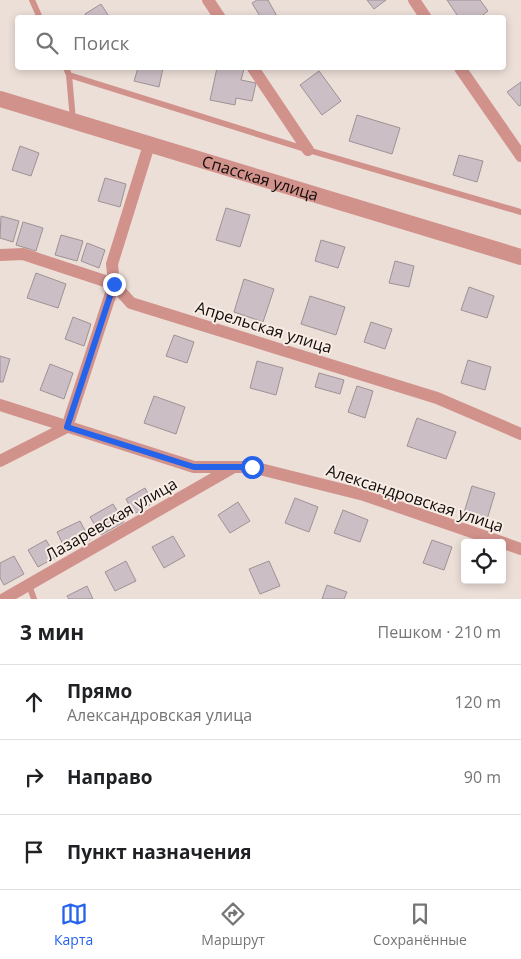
<!DOCTYPE html>
<html lang="ru">
<meta charset="utf-8">
<style>
:root{--surface:#fff;--page:#f2f2f2;--text:#202124;--muted:#757577;--line:#e0e0e0;--accent:#2563eb}
body{margin:0;font-family:"Open Sans",sans-serif;background:var(--page);color:var(--text)}
.controls{position:absolute;right:15px;bottom:15px;display:grid;overflow:hidden;border-radius:5px;box-shadow:0 2px 8px #0003}
.controls button{width:45px;height:45px;display:grid;place-items:center;padding:0;border:0;border-bottom:1px solid var(--line);background:var(--surface);color:var(--text);font:25px sans-serif}
.stop{position:absolute;width:15px;height:15px;margin:-11px;border:4px solid #2563eb;border-radius:50%;background:#fff}
.stop.end{background:#2563eb;border-color:#fff;box-shadow:0 1px 5px #0008}
.list{margin:0;padding:0;list-style:none}
h2{display:flex;justify-content:space-between;align-items:center;height:65px;margin:0;padding:0 20px;font-size:21px}
h2 small{font-size:16px;font-weight:400;color:var(--muted)}
.list li{display:grid;grid-template-columns:32px 1fr auto;gap:15px;align-items:center;box-sizing:border-box;height:75px;padding:0 20px;border-top:1px solid var(--line)}
.list b{display:block;font-size:19px;white-space:nowrap}
.list p{margin:0;font-size:16px;white-space:nowrap;color:var(--muted)}
.list em{font-size:16px;font-style:normal;color:var(--muted)}
.icon{flex:none;width:28px;height:28px;fill:none;stroke:currentColor;stroke-width:2;stroke-linecap:round;stroke-linejoin:round}
.map{position:relative;flex:none;width:521px;height:599px;overflow:hidden}
.search{position:absolute;background:var(--surface);box-shadow:0 2px 8px #0003;left:15px;right:15px;top:15px;height:55px;display:flex;align-items:center;gap:12px;box-sizing:border-box;padding:0 18px;border-radius:5px;color:var(--muted);font-size:19px}
.sheet{height:290px;background:var(--surface)}
nav{display:flex;justify-content:space-around;align-items:center;box-sizing:border-box;height:70px;border-top:1px solid var(--line);background:var(--surface);font-size:14px;color:var(--muted)}
nav a{display:grid;justify-items:center;gap:2px}
nav .on{color:var(--accent)}
.map>svg:first-child{display:block}
.building{fill:#cbbec4;stroke:#9e9297}
.lines{fill:none;stroke-linecap:round;stroke-linejoin:round}
.service{stroke:#d2928c;stroke-width:6}
.minor{stroke:#d2928c;stroke-width:12}
.tertiary{stroke:#d2928c;stroke-width:16}
.route{stroke:#2563eb;stroke-width:6}
.labels{text-anchor:middle;dominant-baseline:central;stroke-width:4;stroke-linejoin:round;paint-order:stroke}
.street-label{font-size:16px;fill:#0f0b09;stroke:#f9ece5}
</style>
<div class="map">
<svg width="521" height="599" viewBox="0 0 521 599">
<rect width="100%" height="100%" fill="#ecdfd8"/>
<!-- building -->
<path class="building" d="M257,0h11l10,18h-17l-9,-15z
M367,0h19l-12,9z
M447,0h33l8,11 -9,7h-20z
M101,4l9,14h-22l-3,-4z
M138,68h25l-4,19 -25,-6z
M217,68l27,1 -3,11 15,3 -4,18 -16,-3 -1,7 -25,-5z
M319,71l22,30 -19,14 -22,-30z
M521,82v23l-2,1 -12,-14z
M357,115l43,13 -8,26 -43,-13z
M20,146l19,7 -8,23 -19,-6z
M459,155l24,6 -6,21 -24,-7z
M105,178l21,6 -6,23 -22,-6z
M226,208l24,7 -10,32 -24,-7z
M1,216l18,5 -6,21 -13,-4z
M23,222l20,6 -7,23 -20,-6z
M61,235l22,6 -6,20 -22,-6z
M321,240l24,7 -7,21 -23,-7z
M87,243l18,7 -6,18 -18,-7z
M395,261l19,5 -5,21 -20,-4z
M36,273l30,11 -8,24 -31,-10z
M244,279l30,10 -11,33 -29,-10z
M469,287l25,9 -7,22 -26,-8z
M310,296l35,11 -9,28 -35,-11z
M73,317l18,7 -7,22 -19,-7z
M371,322l21,7 -7,20 -21,-7z
M174,335l20,7 -7,21 -21,-7z
M0,356l10,3 -7,23h-3z
M468,360l23,7 -6,23 -24,-7z
M257,361l26,7 -7,27 -26,-7z
M50,364l23,9 -9,26 -24,-9z
M319,373l25,7 -4,14 -25,-7z
M357,386l16,5 -8,27 -17,-6z
M154,396l31,11 -9,27 -32,-11z
M417,418l39,14 -10,27 -39,-13z
M472,486l23,7 -9,30 -23,-7z
M145,488l8,15 -19,11 -8,-15z
M295,498l23,9 -9,25 -24,-9z
M238,502l12,19 -20,12 -12,-18z
M113,504l11,18 -23,13 -11,-18z
M343,510l25,10 -8,22 -26,-9z
M80,521l10,19 -24,11 -9,-19z
M173,536l12,20 -21,12 -12,-21z
M46,540l10,17 -18,10 -10,-17z
M432,540l20,7 -8,23 -21,-7z
M14,556l10,18 -20,11 -4,-7v-15z
M126,561l10,20 -21,10 -10,-19z
M269,561l11,25 -20,8 -11,-25z
M327,585l20,7 -3,7h-22z
M87,586l6,13h-24l-2,-3z"/>
<g class="lines">
<!-- service -->
<path class="service" d="M32,0l8,18
M66,68l3,7 4,45
M69,75l239,75 213,62
M29,585l5,14"/>
<!-- minor -->
<path class="minor" d="M208,0l12,18
M414,0l12,18
M253,68l55,82
M460,68l61,88
M0,255l23,-1 91,30 17,19 306,95 84,36
M0,405l194,62h58l112,28 157,54
M0,461l67,-34 47,-143 -2,-20 37,-119
M4,599l228,-131"/>
<!-- tertiary -->
<path class="tertiary" id="s1" d="M0,99l521,158"/>
</g>
<g class="lines">
<!-- route -->
<path class="route" d="M114,284l-47,143 127,40h58"/>
</g>
<g class="labels">
<!-- street labels -->
<g class="street-label">
<text stroke="none"><textPath href="#s1" startOffset="272">Спасская улица</textPath></text>
<text transform="translate(264 327) rotate(17)">Апрельская улица</text>
<text transform="translate(415 498) rotate(18)">Александровская улица</text>
<text transform="translate(111 519) rotate(-30)">Лазаревская улица</text>
</g>
</g>
</svg>
<div class="controls">
<button><svg class="icon" aria-label="locate" viewBox="0 0 24 24"><circle cx="12" cy="12" r="6"/><path d="M12 2v4M12 18v4M2 12h4M18 12h4"/></svg></button>
</div>
<div class="stop" style="left:252px;top:467px"></div>
<div class="stop end" style="left:114px;top:284px"></div>
<div class="search"><svg class="icon" aria-label="search" viewBox="0 0 24 24"><circle cx="10" cy="10" r="6"/><path d="M15 15l6 6"/></svg>Поиск</div>
</div>
<section class="sheet">
<h2>3 мин<small>Пешком · 210 m</small></h2>
<ul class="list">
<li><svg class="icon" aria-label="ahead" viewBox="0 0 24 24"><path d="M12 20V5M6 11l6-6 6 6"/></svg><div><b>Прямо</b><p>Александровская улица</p></div><em>120 m</em></li>
<li><svg class="icon" aria-label="right" viewBox="0 0 24 24"><path d="M7 20v-9h11M14 6l5 5-5 5"/></svg><div><b>Направо</b></div><em>90 m</em></li>
<li><svg class="icon" aria-label="arrive" viewBox="0 0 24 24"><path d="M6 21V4h12l-3 4 3 4H6"/></svg><div><b>Пункт назначения</b></div></li>
</ul>
</section>
<nav>
<a class="on"><svg class="icon" aria-label="map" viewBox="0 0 24 24"><path d="M3 6l6-2 6 2 6-2v14l-6 2-6-2-6 2zM9 4v14M15 6v14"/></svg>Карта</a>
<a><svg class="icon" aria-label="directions" viewBox="0 0 24 24"><path d="M12 3l9 9-9 9-9-9zM9 14v-3h6M13 9l2 2-2 2"/></svg>Маршрут</a>
<a><svg class="icon" aria-label="saved" viewBox="0 0 24 24"><path d="M7 4h10v16l-5-4-5 4z"/></svg>Сохранённые</a>
</nav>
